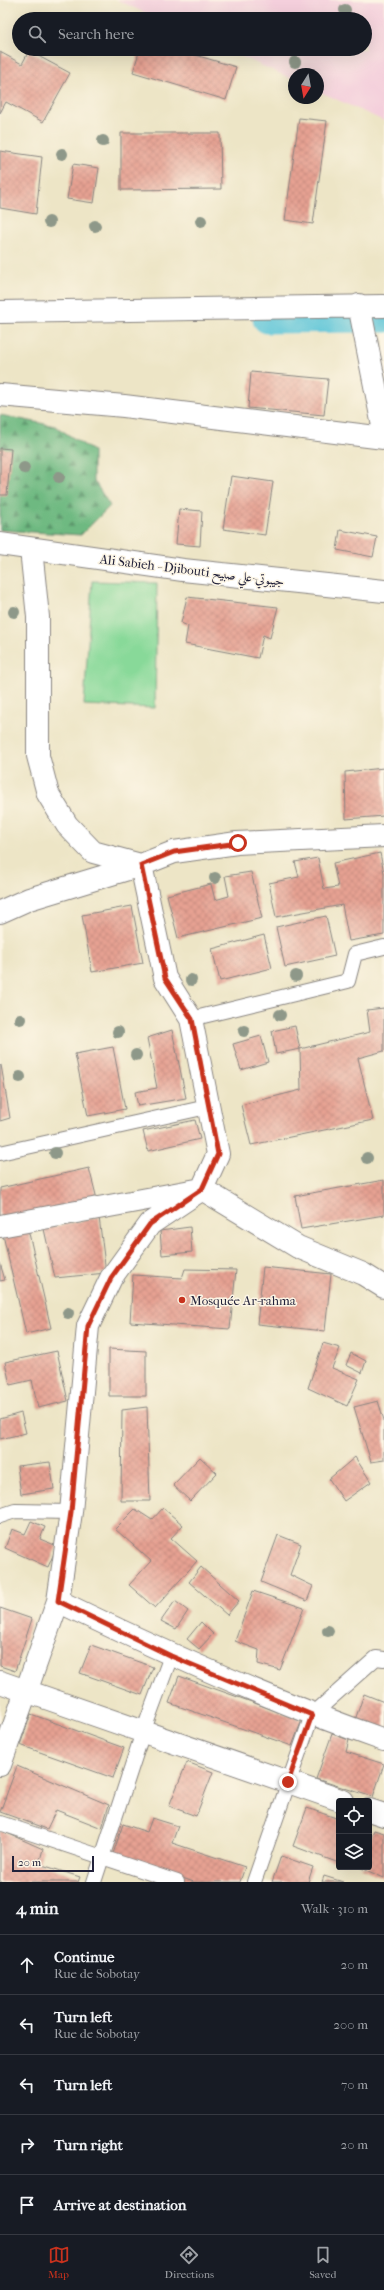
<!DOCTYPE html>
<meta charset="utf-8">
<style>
:root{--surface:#171b24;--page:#20242c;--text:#f1f3f6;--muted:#9ea1a6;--line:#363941;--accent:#c8321e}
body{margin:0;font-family:"IM FELL French Canon",Amiri,serif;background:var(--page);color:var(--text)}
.controls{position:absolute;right:12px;bottom:12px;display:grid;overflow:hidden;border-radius:4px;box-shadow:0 4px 16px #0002}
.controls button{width:36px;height:36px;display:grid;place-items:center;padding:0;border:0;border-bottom:1px solid var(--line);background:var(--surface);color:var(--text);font:20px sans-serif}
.compass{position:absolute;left:288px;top:68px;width:36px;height:36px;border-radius:50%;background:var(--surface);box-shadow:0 4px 16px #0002;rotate:191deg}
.scale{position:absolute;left:12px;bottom:10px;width:82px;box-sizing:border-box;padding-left:4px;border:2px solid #22223b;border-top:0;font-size:11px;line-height:14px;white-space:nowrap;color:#22223b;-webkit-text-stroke:3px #fcf5e5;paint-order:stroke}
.stop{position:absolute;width:12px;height:12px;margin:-9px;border:3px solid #c8321e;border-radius:50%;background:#fff}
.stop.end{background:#c8321e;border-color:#fff;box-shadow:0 1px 4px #0008}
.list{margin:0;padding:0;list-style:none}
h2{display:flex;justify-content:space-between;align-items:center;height:52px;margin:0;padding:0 16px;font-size:17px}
h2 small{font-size:13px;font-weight:400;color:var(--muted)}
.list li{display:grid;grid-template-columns:26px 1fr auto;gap:12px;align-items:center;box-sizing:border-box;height:60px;padding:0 16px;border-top:1px solid var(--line)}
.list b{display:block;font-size:15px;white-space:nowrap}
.list p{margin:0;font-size:13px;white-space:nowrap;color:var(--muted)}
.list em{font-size:13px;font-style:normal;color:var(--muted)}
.icon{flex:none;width:22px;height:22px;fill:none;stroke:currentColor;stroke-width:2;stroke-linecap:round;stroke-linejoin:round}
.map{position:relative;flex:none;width:384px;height:1882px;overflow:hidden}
.search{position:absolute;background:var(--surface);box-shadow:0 4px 16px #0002;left:12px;right:12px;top:12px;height:44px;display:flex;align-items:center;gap:10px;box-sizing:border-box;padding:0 14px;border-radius:22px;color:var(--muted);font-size:15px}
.sheet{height:352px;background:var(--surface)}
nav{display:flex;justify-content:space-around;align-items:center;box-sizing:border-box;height:56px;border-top:1px solid var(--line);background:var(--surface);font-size:11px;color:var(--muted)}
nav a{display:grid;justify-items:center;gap:2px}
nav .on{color:var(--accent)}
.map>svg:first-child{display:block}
.built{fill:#f4cfdc}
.green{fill:#88d999;stroke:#557e6a}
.forest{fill:url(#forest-firs);stroke:#486e5e}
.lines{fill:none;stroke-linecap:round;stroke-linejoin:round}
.canal{stroke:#5cc5d8;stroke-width:29}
.building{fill:url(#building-cross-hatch)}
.lane-casing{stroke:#888480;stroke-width:16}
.street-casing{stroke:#888480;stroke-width:24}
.secondary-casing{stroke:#888480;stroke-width:24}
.lane{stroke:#fff;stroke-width:14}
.street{stroke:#fff;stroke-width:22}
.secondary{stroke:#fff;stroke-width:22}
.tree{fill:#8e9889}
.route{stroke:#c8321e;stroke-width:5}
.poi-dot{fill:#c8321e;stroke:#fcf5e5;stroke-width:1.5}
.labels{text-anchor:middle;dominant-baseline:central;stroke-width:3;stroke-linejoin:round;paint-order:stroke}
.street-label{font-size:13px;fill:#22223b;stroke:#fcf5e5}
.poi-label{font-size:13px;fill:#22223b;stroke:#fcf5e5;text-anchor:start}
</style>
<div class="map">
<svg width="384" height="1882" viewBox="0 0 384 1882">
<defs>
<pattern id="forest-firs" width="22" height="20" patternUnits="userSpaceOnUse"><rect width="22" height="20" fill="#6eb981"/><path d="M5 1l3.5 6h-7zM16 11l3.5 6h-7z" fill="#5a966b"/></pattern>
<pattern id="building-cross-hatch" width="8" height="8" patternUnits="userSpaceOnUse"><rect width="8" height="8" fill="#e6a192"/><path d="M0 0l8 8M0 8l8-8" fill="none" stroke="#c58a7f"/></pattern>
</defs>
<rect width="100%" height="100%" fill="#fcf5e5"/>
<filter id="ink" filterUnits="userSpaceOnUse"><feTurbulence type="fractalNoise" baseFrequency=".025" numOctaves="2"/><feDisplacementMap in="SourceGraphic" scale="8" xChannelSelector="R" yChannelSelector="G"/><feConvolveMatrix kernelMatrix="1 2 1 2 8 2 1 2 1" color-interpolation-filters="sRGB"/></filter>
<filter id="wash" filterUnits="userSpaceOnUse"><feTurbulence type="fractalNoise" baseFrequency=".012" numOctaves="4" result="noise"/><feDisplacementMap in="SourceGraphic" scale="16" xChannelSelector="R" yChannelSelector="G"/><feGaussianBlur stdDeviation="0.9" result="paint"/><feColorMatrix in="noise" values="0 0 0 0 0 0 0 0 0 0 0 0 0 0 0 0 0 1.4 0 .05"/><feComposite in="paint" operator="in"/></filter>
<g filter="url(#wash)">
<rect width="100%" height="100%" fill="#ede5c6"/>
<!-- built -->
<path class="built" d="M117,0h267v121l-66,-30v-17h-24v6l-69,-31h140v-30h-207z"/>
<!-- green -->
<path class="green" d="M92,581l65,2 -2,125 -71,-3z"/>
<!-- forest -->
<path class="forest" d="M0,415l55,11 38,25v28l17,27 -29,29 -81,-5z"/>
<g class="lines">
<!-- canal -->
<path class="canal" d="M267,319l117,-1"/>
</g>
<g id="blocks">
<!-- building -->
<path class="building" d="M140,49h35l61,18 -10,33 -93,-28z
M29,51l41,22 -27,49 -37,-20 -6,11v-61l22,12z
M299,118l28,3 -14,103 -28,-4z
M121,133h99l1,56 -100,1z
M0,151l42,6 -6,57 -36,-6z
M73,164l26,4 -5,35 -27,-4z
M251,372l77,7 -4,36 -76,-7z
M0,448l11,1 -4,46h-7z
M231,476l42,6 -8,53 -42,-6z
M179,509l23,2 -2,35 -24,-2z
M340,530l37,7 -4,20 -36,-7z
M187,597l91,10 -8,31 -7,-3 -5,23 -73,-14 3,-18 -7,-3z
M384,768v48l-38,3 -1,-47z
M380,853l4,20v62l-35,6 -7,-36 -66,12 -7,-34 30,-6 -4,-15 23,-4 6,31 14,-2 -5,-24z
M251,872l11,46 -84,20 -11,-43 44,-11 4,16 14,-4 -4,-20z
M132,906l11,57 -51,9 -10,-57z
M326,916l9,40 -50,11 -9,-40z
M264,935l8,33 -52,13 -8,-32z
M384,1008v43l-26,7 15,62 -122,25 -10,-40 60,-15 -1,-41 70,-17 -3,-22z
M295,1026l5,23 -24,5 -4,-23z
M172,1030l14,68 -48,8 -3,-14 22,-4 -10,-50z
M261,1036l7,26 -27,8 -8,-26z
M113,1047l12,62 -37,7 -13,-62z
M1,1065l9,53 -10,3v-55z
M195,1120l5,19 -52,12 -5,-20z
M89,1168l8,31 -97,22v-33z
M384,1180v35l-83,14 -6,-33z
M99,1217l7,56 -51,5 -11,-49z
M190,1227l2,25 -30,3 -2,-24z
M28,1229l23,99 -25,6 -23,-99z
M0,1263l5,17 -5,1z
M263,1267l68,7 -6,57 -68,-7z
M185,1269l51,1 -6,59 -100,-7 3,-47 49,3z
M323,1343l17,5 -8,20 27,11 -12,27 -39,-18z
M109,1349l37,2v45h-37z
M57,1351l11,50 -30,7 -6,-28 -22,5 -5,-23z
M351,1353l15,8 -4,12 -16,-8z
M378,1401l6,19v40l-13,2 -17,-55z
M147,1407l3,94h-29l1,-91z
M21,1413l5,20 -26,6v-20z
M200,1457l17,16 -27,28 -17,-16z
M355,1457l16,25 -27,19 -15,-22z
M50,1462l4,27 -33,5 -4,-28z
M163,1508l20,17 -12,13 26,23 -42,47 -26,-23 22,-24 -36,-32 20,-20 17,11z
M31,1521l14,6 -5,12 17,7 -9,21 -43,-19 7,-19 13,5z
M278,1535l23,9 -11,31 23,11 -6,15 -46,-19z
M201,1567l38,34 -12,14 -38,-33z
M253,1591l51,17 -24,62 -22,-6 1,-14 -24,-9z
M175,1601l13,10 -12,18 -15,-8z
M0,1608l32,11 -17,52 -15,-5z
M201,1622l12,12 -14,15 -12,-10z
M91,1645l62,22 -11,28 -62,-22z
M179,1676l123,44 -10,26 -123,-43z
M364,1694l20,8v28l-29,-10z
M31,1714l93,34 -11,30 -93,-33z
M332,1734l17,6 -3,12 38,12 -11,33 -57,-18z
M187,1762l26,10 -17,44 -27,-10z
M17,1766l92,39 -7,23 -46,-18 -9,19 -47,-17z
M307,1808l32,11v44l-46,-17z
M152,1818l26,8 -6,17 73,24 -5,15h-46l-81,-28 10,-30 24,8z
M0,1830l43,19 -4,15 41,13 -2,5h-78z
M374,1830l10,3v45l-25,-11h10v-25z
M281,1856l32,11 -5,15h-36z
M324,1876l19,6h-21z"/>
</g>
</g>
<g filter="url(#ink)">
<use href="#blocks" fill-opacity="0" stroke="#888480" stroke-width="1"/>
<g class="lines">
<defs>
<path id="lane" d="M191,1019l157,-38 7,-27 29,-7
M0,1153l207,-46
M0,1516l15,-5 56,1
M0,1823l177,59
M94,1882l49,-150 28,-76
M254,1882l58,-167 64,-57 8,1"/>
<path id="street" d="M359,305l25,126
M0,312l384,-6
M0,395l124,11 260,32
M31,549l7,68v139l10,38 19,31 26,27 48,13
M0,912l29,-13 112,-34
M0,1226l202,-37 96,58 65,27 21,13
M58,1601c107,52 214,100 326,139
M0,1682l343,119
M0,1765l58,-164 13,-89 17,-186 23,-48 39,-54 52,-35 16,-35 -27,-135 -26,-41 -24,-113 33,-13 63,-9 147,-7
M369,1810l15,5"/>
<path id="secondary" d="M0,544l183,26 201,21"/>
</defs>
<!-- lane casing -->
<use href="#lane" class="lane-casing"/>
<!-- street casing -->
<use href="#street" class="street-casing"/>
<!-- secondary casing -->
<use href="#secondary" class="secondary-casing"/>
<!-- lane -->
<use href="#lane" class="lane"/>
<!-- street -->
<use href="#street" class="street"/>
<!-- secondary -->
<use href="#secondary" class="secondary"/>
</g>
<!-- trees -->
<g class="tree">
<circle cx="345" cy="10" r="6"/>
<circle cx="295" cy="62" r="6"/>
<circle cx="103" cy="141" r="6"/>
<circle cx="62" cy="154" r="6"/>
<circle cx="201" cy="221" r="6"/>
<circle cx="49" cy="222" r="6"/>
<circle cx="95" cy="226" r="6"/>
<circle cx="24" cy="468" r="6"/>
<circle cx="59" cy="477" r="6"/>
<circle cx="14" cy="612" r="6"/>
<circle cx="215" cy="878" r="6"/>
<circle cx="296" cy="976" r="6"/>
<circle cx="191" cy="980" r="6"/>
<circle cx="280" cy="1015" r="6"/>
<circle cx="20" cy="1019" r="6"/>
<circle cx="244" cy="1031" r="6"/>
<circle cx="118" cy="1032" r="6"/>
<circle cx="136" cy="1055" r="6"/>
<circle cx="20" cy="1077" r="6"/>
<circle cx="55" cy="1153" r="6"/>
<circle cx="367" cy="1158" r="6"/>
<circle cx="68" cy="1313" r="6"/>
<circle cx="328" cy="1631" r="6"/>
</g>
</g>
<g class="lines" filter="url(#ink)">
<!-- route -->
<path class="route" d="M238,843l-64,9 -33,13 24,113 27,41 26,135 -16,35 -52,35 -39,54 -23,48 -17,186 -13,89 113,55 141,59 -24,67"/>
</g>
<!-- markers -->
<circle class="poi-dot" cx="182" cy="1300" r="4"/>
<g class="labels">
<!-- street labels -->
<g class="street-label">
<text transform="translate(192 570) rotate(7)">Ali Sabieh - Djibouti جيبوتي-علي صبيح</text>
</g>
<!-- poi labels -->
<g class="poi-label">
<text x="190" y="1300">Mosquée Ar-rahma</text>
</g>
</g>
</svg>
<div class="controls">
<button><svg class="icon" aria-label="locate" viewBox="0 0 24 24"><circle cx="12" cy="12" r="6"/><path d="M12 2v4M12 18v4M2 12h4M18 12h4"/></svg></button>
<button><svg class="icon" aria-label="layers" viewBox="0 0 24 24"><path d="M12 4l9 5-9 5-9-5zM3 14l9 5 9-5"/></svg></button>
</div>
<svg class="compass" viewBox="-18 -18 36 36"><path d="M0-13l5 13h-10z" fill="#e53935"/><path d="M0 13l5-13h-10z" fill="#9ea1a6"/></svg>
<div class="scale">20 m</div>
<div class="stop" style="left:238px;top:843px"></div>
<div class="stop end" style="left:288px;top:1782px"></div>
<div class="search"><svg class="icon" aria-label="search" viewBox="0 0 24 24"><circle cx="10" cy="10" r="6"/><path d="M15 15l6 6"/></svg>Search here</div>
</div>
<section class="sheet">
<h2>4 min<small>Walk · 310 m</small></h2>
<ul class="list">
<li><svg class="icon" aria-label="ahead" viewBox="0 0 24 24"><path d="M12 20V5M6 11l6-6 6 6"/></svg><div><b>Continue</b><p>Rue de Sobotay</p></div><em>20 m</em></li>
<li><svg class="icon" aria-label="left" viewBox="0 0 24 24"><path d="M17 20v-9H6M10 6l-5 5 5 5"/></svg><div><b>Turn left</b><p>Rue de Sobotay</p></div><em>200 m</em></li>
<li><svg class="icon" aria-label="left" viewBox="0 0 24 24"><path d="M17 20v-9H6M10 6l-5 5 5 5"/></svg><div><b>Turn left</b></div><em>70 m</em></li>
<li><svg class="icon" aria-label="right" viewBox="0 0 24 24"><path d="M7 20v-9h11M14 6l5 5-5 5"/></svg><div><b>Turn right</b></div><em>20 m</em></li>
<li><svg class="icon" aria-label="arrive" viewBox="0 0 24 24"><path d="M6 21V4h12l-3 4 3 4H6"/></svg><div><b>Arrive at destination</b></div></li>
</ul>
</section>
<nav>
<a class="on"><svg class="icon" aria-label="map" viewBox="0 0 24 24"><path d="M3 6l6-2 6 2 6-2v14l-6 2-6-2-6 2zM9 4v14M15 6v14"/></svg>Map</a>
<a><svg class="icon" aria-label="directions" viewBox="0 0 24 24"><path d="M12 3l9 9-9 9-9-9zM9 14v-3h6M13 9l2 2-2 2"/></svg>Directions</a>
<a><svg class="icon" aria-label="saved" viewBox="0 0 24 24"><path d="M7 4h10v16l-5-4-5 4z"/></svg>Saved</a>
</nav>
